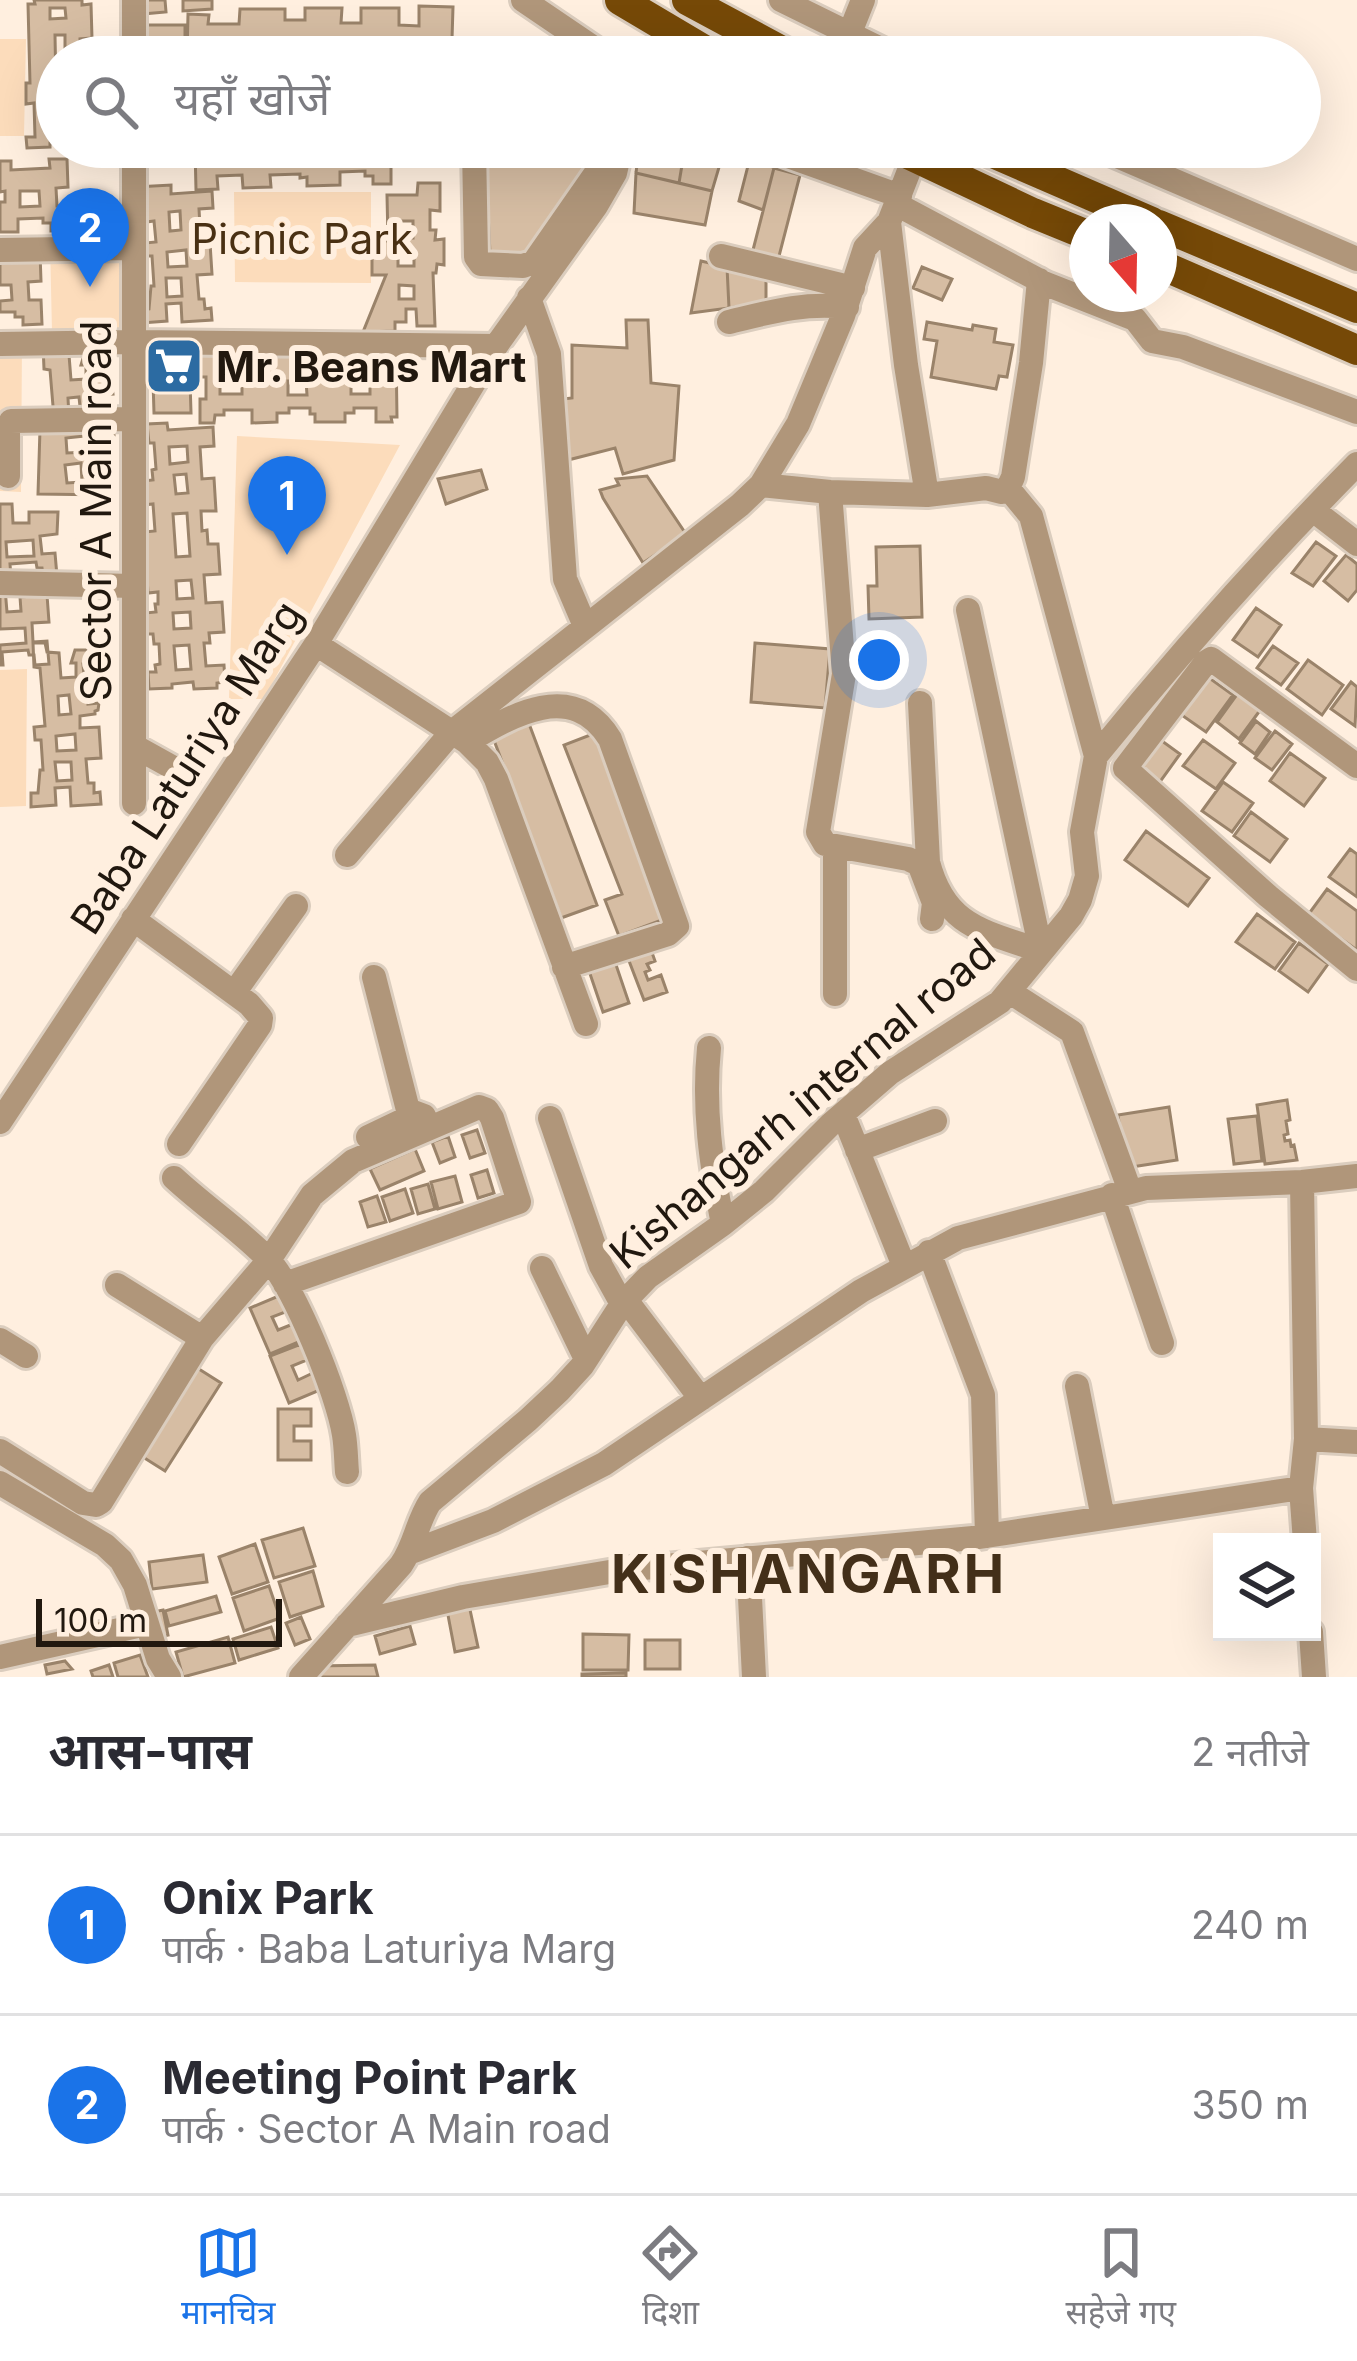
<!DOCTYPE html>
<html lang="hi">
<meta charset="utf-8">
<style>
:root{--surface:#fff;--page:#f7f7f7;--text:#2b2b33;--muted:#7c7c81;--line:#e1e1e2;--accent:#1a73e8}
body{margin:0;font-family:Inter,"Noto Sans Devanagari",sans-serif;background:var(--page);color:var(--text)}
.controls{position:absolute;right:36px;bottom:36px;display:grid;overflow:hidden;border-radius:0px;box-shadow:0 12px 48px #0002}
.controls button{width:108px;height:108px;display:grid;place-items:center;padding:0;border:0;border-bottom:3px solid var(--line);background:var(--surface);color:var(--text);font:60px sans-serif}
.compass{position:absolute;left:1069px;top:204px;width:108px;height:108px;border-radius:50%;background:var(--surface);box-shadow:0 12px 48px #0002;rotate:160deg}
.scale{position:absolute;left:36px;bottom:30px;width:246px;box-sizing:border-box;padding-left:12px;border:6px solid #21180f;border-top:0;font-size:33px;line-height:42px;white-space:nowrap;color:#21180f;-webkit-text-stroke:9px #ffefdf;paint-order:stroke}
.you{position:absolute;left:879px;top:660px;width:42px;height:42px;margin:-30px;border:9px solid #fff;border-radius:50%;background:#1a73e8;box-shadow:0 0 0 18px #1a73e833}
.badge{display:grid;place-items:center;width:78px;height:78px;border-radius:50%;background:var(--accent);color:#fff;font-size:39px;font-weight:700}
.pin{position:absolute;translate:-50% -99px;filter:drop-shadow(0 3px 6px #0008)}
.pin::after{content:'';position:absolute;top:63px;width:42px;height:36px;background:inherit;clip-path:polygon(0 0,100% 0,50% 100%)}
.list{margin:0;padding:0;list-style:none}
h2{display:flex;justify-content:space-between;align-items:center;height:156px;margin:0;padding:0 48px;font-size:51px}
h2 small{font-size:39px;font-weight:400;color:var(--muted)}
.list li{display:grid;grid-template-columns:78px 1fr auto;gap:36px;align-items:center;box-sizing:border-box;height:180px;padding:0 48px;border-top:3px solid var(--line)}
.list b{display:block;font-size:45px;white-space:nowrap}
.list p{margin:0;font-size:39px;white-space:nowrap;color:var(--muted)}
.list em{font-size:39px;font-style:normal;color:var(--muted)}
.icon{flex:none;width:66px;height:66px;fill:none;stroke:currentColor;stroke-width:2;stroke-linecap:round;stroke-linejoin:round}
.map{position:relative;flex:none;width:1357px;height:1677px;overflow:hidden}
.search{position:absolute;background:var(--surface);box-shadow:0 12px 48px #0002;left:36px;right:36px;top:36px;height:132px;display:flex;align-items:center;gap:30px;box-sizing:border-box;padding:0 42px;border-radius:66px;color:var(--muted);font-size:45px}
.sheet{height:516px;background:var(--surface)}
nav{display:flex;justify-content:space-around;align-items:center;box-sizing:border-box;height:168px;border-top:3px solid var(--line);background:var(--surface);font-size:33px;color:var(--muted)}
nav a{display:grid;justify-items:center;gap:6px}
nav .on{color:var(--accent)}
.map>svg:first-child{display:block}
.green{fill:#fcdcbb}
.building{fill:#d6bda3;stroke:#9a836a;stroke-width:3;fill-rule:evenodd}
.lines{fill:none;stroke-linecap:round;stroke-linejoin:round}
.minor-casing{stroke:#dbcdbe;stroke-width:30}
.major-casing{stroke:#dbcdbe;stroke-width:36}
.minor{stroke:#b0967a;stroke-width:24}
.major{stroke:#764907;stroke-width:30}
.labels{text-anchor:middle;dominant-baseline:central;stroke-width:12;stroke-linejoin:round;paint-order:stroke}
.park-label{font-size:42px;fill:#493013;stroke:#ffefdf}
.poi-label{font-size:42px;font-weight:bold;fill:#21180f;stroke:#ffefdf;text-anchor:start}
.street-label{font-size:42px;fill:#21180f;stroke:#ffefdf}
.district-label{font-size:54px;font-weight:bold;letter-spacing:3px;fill:#432f19;stroke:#ffefdf}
</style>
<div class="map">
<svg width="1357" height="1677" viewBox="0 0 1357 1677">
<rect width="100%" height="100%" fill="#ffefdf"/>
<!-- green -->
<path class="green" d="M0,39h26l-2,97h-24z
M234,192h137v91l-136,-1z
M129,240l1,91 -78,1 -2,-90z
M0,338h22l-1,154 -21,-1z
M237,436l163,9 -136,254h-35z
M27,669l-1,137 -26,1v-137z"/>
<!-- building -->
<path class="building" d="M34,0h48v5l9,-1 1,34 -12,1v18h-15v-22h-10l2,108h-7v4l-23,1 -1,-11h9l-1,-34 -8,1v-21h4l-2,-79h7zM50,8h15l1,10 -16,1z
M142,0h23l1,12 -24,2z
M183,0h29v9l-29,2z
M419,6l34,1 -1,32h-18v10h19v8h-266l1,-43 21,1 -1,9h31l1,-15h45v11h20v-12h37l-1,15h20v-15h38v17l20,1zM243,38h17v16h-17zM278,38h16v16l-16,-1zM341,38h14l-1,17 -13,-1zM403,38l18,1v15h-18zM311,40h20v13h-20zM365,41l28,1 -1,10h-27zM212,43h15v13l-15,-1z
M140,25h45v32h-45z
M195,147h21v10h17v-10h13l1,11h19v-11h12v10h13v-10h13v10l23,-1v-9h15v13h20l-1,-13h17l1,13 12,-1v25h-18v-8h-8v-5l-25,1v13l-33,1v-9l-7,1v-4l-30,1 1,12 -28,1 -1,-13 -25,1 1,13 -22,1z
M485,147h114l-64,109 -45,-2z
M639,147h46l-6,36 -43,-10z
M685,147h40l-13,44 -33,-8z
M751,154l23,14 -11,42 -24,-9z
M49,159h18l1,28 -12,1 1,18h12v24l-18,1v-8h-8v-5l-25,1v13h-18v-30h5v-11l-5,1v-31h11v9l39,-2zM20,191h19l1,15 -20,1z
M774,168l26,7 -22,85 -26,-6z
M636,173l76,18 -7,34 -71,-12z
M418,183h22v28l-10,-1v20h6l-1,10 9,-1v26l-7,-1 -1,9h-3l2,53h-18l-1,-17h-10v13h-11v9l-32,1 23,-57h-14v-34h16l-1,-46h30zM396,221h17v17h-17zM398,252h16v14h-16zM399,285l15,1v13h-15z
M171,185v9l41,-3 1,17 -14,1 2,35 9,-1 2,31 -15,1 2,24h5l1,10 6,-1 1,12 -30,2 -1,-19 -15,1 1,17 -25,2 -1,-13 8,-1 2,-23h3l-2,-30h-7v-13l11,-1 -2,-21 -15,2 -3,-36zM180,211l1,19 -11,1 -1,-19zM186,250l1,16 -19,1 -1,-15zM166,278h15l1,18 -15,1z
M22,253h18l1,28 -13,1 1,18h12l1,24 -19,1v-8h-8v-5h-15v-11l12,-1 -1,-15h-11v-22l22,-1z
M701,261l26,6 2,41 -38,5z
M727,267l39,8v27l-37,6z
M922,267l30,12 -10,21 -29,-12z
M626,320h22l3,63 28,3 -5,74 -51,14 -8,-26 -47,12 -5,-61 9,-1v-53l55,3z
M927,322l45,8 1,-5 23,4 -2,13 19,3 -6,32 -8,-1 -3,13 -65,-12 6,-36 -13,-2z
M43,345h12l2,9 12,1 2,25 15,-1v-14h-5l4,-13h23v8h-9v6h-6l1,12 17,-1 2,17 -15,1v11l11,-1v7l-4,1v3l-51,2 -4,-48 -6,-1zM79,397l2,19 -12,1 -1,-19z
M253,351h106v13h10v-13h27l1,66h-6l1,5h-16v-14h-22v5h-9v9h-30v-8h-5v-6h-21v5h-12v9l-25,1v-13h-28v5h-9l-1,8h-14v-24h6v-22h-6v-25h29v6l24,1zM351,379h19v15h-19zM242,380v14h-22v-13zM288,381h18l1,14h-19z
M199,352l1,27h-51v-26z
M153,381h37l1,32h-37z
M167,423l1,7 45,-3 1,19 -14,1 2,32 12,-1 2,33h-15l1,20 5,-1 1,14h10l2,30 -16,1 2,28 16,-1 2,30 -15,1 1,10h-6l2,23 18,-1 1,17 -8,1v5l-23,1 -1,-7 -21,2v4l-23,1 -1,-17h8l-1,-7 5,-1 -1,-20h-5l-1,-10h-7l-1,-21 11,-1 -1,-8h3v-12l-10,1 -4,-61 11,-1 -2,-27 -10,1 -1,-24 11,-1 -1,-10 4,-1 -2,-26h-5l-2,-19zM187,446l1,16 -18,2 -1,-17zM186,474l2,19 -12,1 -2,-19zM187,513l3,43 -14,1 -3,-43zM191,580l2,18 -16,1 -1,-18zM190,612l1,16 -17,1 -1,-16zM189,645l2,24 -15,1 -2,-24z
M40,429l74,1v22l-12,1v22l8,1v19l-72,-1z
M85,436l2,16 -20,1 -1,-15z
M81,463l1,19 -15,1 -2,-18z
M481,470l6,19 -41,15 -8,-25z
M647,476l39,58 -43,29 -40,-65 -3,-8 19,-5 -3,-6z
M0,504h12l1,19h16v-11h29l-1,22 -17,2 2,18 13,-1 2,23 -14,2 -1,-10h-5l-1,-6 -26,2 1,13 -11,1zM33,540l1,16 -27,1 -1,-15z
M1316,542l20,14 -23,30 -21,-13z
M920,546l2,71 -53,2 -1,-33h9l-1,-39z
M1346,555l11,9v26l-9,11 -24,-20z
M0,588h5l2,24 14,-1 -1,-14 27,-2 2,27 -17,1 1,19 14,-1 2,23 -14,1 -1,-10h-5l-1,-5 -26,2 1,13h-3v-20l26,-2 -1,-15 -25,1z
M1256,608l25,17 -23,32 -25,-17z
M33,643h12l2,9 12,1 2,25 15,-1v-14h-5l4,-13h23v8h-9v6h-6l1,12 17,-1 2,17 -15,1v11l11,-1 -1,7 -3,1v3l-15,2v12l19,-1 2,31 -15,1 2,24h6v10l6,-1 1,12 -30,2 -1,-19 -15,1 1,17 -25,2v-14h7l2,-23h3l-2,-30h-6l-1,-13 11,-1 -5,-58 -6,-1zM69,695l2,19 -12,1 -1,-19zM75,734l1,16 -19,1 -1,-15zM55,762h16l1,18 -15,1z
M755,643l75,6 -5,59 -74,-6z
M1273,646l25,17 -17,22 -24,-17z
M1308,660l35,25 -21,30 -35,-26z
M1201,672l32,23 -27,37 -33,-23z
M1351,682l6,5 -2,39 -24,-17z
M1238,693l23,16 -22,30 -22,-17z
M528,721l69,184 -36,13 -69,-183z
M1256,721l14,11 -15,22 -15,-11z
M1275,731l17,13 -20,26 -17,-12z
M598,732l72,185 -51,19 -14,-36 17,-6 -58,-149z
M1151,733l29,21 -23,32 -30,-21z
M1203,740l32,23 -19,26 -33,-23z
M1290,753l35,25 -21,28 -34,-25z
M1223,782l30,21 -21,29 -30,-21z
M1251,812l36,27 -17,23 -36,-26z
M1146,831l63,47 -21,28 -63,-46z
M1350,849l7,5v43l-28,-20z
M1327,889l30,22v39l-49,-35z
M1257,914l38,28 -20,27 -39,-27z
M1299,943l29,21 -20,28 -29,-21z
M649,944l6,17 -8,3 3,6 -5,2 3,8 13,-5 6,17 -23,8 -18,-47z
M613,956l16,47 -26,9 -16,-47z
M1287,1100l3,20 -4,1 2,13 -4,1 1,6 5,-1 1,6 3,-1 3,15 -32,4 -8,-59z
M1169,1107l8,53 -52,8 -7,-53z
M1257,1116l5,45 -28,3 -6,-45z
M477,1130l8,23 -15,5 -8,-23z
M448,1136l7,21 -15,6 -8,-21z
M415,1149l9,22 -44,19 -10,-21z
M487,1170l7,23 -16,5 -7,-23z
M455,1176l7,26 -24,7 -7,-27z
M428,1184l7,25 -17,5 -7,-25z
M405,1189l8,24 -23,8 -8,-24z
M377,1196l9,26 -18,5 -8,-25z
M281,1295l7,16 -16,6 6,13 15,-6 8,17 -31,13 -20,-46z
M301,1344l6,16 -15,6 6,14 15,-7 7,17 -31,13 -19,-47z
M191,1364l30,19 -56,88 -30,-19z
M278,1409h33v17h-17v15h17v19h-33z
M303,1528l12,38 -41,12 -12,-38z
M255,1544l13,38 -36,12 -13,-37z
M203,1555l4,27 -55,7 -3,-27z
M313,1571l10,35 -33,11 -11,-35z
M269,1586l11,32 -36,13 -11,-33z
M216,1596l5,16 -52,14 -4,-15z
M469,1605l9,42 -23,5 -8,-42z
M163,1610l5,25 -14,3 -5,-25z
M301,1617l9,22 -15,6 -9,-22z
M410,1626l5,18 -35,10 -5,-18z
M271,1627l7,21 -39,12 -6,-21z
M583,1634l46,1 -1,35h-45z
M228,1637l7,26 -52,14 -7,-25z
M645,1640h35v29h-35z
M140,1655l8,22h-30l-4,-14z
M65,1661l7,8 -25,5 -2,-9z
M109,1665l4,12h-20l-2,-6z
M375,1665l3,12h-65l2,-11z
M626,1673v4h-44v-3z"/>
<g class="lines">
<defs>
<path id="minor" d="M523,0l84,57
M781,0l116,57
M849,35l14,-35
M134,57v-57
M646,57l18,-11 20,-6
M474,147l2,110 5,7 42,2 11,-4 71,-102 1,-5
M763,147l137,49
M1096,147l261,112
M896,204l150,80 89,35 17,22 31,6 174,65
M889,222l17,143 21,130
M0,250l134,-2
M721,256l132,32
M529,298l20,56 16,225 20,47
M729,322c41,-10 75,-20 118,-15
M0,344l134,-2 362,4
M8,476v-45l3,-10 123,-2
M761,485l69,7 97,3 59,-7 16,4 6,-4
M1008,488l5,-11 18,-114 8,-83
M830,492l14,182 -26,158 7,12 83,15 11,5 15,39 -2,16
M1313,510l44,34
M0,583l134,3
M968,610l73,341
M316,644l151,98 20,20 9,17 90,245
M920,703l8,159c17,65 56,69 113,89
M467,742c45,-27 106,-63 143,-3l67,187 -9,8 -104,33
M134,746l54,30
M1096,756c82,-101 169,-199 261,-292
M1357,766l-146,-107 -5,3 -81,106 143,128 89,73
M134,803v-656
M347,855l104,-122 289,-228 21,-20 37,-61 45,-108 22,-68 24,-26 25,-64
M133,919l116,85 12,14 -1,7 -81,119
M374,977l34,133 16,6
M1010,992l62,40 58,159
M234,993l62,-87
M835,994v-148
M709,1048c-6,60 2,117 14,176
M843,1114l61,152
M550,1118l51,148 21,38
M0,1122l316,-478 180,-298 100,-140 19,-33 6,-26
M368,1137l46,-22
M857,1150l78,-29
M174,1178c29,27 63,50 92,79 28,28 72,138 78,178 2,12 2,25 3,37
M1302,1182l4,257 51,3
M1112,1195l50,148
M929,1252l54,143 4,141
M542,1268l44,91
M117,1285l85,53
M626,1300l75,99
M0,1340l26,16
M1077,1386l26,132
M0,1451l83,52 13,2 5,-3 101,-164 67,-78 43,-65 41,-34 126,-54 8,3 5,8 27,84 -234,82
M0,1483l105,62 16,15 14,25 23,74 11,18
M1305,1542l-4,-54 5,-49
M411,1552l82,-31 111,-57 257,-173 97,-53 188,-50 156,-6 55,-6
M748,1558l6,119
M347,1625l116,-28 158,-27 352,-32 328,-50
M1311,1632l3,45
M0,1657l146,-33
M301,1677l100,-112c14,-20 16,-43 29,-63l98,-82 32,-30 22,-24 40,-62 26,-27 75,-53 41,-33 67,-67 59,-51 110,-71 71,-86 9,-16 7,-24 -5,-44 14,-76 -65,-240 -23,-28"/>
<path id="major" d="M620,0l96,57
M687,0l106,57
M893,147l140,66 54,22
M979,147l173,75
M1159,225l198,83
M1159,264l198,86"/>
</defs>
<!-- minor casing -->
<use href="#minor" class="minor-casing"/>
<!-- major casing -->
<use href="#major" class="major-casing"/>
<!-- minor -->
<use href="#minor" class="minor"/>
<!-- major -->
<use href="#major" class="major"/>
</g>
<!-- icons -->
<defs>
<symbol id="supermarket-square" viewBox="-11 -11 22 22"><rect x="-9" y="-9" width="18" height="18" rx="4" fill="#2c6ba2" stroke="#ffefdf"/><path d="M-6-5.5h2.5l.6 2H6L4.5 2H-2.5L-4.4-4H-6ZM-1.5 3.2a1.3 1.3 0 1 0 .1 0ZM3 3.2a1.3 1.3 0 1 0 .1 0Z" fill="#fff"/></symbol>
</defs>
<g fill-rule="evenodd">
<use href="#supermarket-square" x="141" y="333" width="66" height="66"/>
</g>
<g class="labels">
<!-- park labels -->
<g class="park-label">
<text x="302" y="238">Picnic Park</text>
</g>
<!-- poi labels -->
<g class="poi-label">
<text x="216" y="366">Mr. Beans Mart</text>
</g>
<!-- street labels -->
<g class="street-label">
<text transform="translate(95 511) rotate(-90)">Sector A Main road</text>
<text transform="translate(186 767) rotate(-57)">Baba Laturiya Marg</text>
<text transform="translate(802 1103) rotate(-40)">Kishangarh internal road</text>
</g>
<!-- district labels -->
<g class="district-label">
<text x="809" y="1573">KISHANGARH</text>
</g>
</g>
</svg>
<div class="controls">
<button><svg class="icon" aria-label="layers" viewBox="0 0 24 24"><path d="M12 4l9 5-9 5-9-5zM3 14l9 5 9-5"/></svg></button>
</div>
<svg class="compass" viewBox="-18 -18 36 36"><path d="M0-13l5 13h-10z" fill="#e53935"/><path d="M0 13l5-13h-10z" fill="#7c7c81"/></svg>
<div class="scale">100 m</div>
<div class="you"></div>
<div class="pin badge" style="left:287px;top:555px">1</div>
<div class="pin badge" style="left:90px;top:287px">2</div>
<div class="search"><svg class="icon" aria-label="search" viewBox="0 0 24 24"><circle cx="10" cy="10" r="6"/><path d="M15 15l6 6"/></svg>यहाँ खोजें</div>
</div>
<section class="sheet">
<h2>आस-पास<small>2 नतीजे</small></h2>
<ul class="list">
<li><span class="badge">1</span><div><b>Onix Park</b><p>पार्क · Baba Laturiya Marg</p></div><em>240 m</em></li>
<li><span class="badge">2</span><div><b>Meeting Point Park</b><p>पार्क · Sector A Main road</p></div><em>350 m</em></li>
</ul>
</section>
<nav>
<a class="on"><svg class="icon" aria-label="map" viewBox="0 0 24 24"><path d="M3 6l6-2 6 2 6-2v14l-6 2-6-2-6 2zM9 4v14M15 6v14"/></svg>मानचित्र</a>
<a><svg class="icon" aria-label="directions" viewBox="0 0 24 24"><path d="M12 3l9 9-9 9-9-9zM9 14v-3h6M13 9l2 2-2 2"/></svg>दिशा</a>
<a><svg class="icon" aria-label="saved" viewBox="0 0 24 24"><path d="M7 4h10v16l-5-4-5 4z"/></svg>सहेजे गए</a>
</nav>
